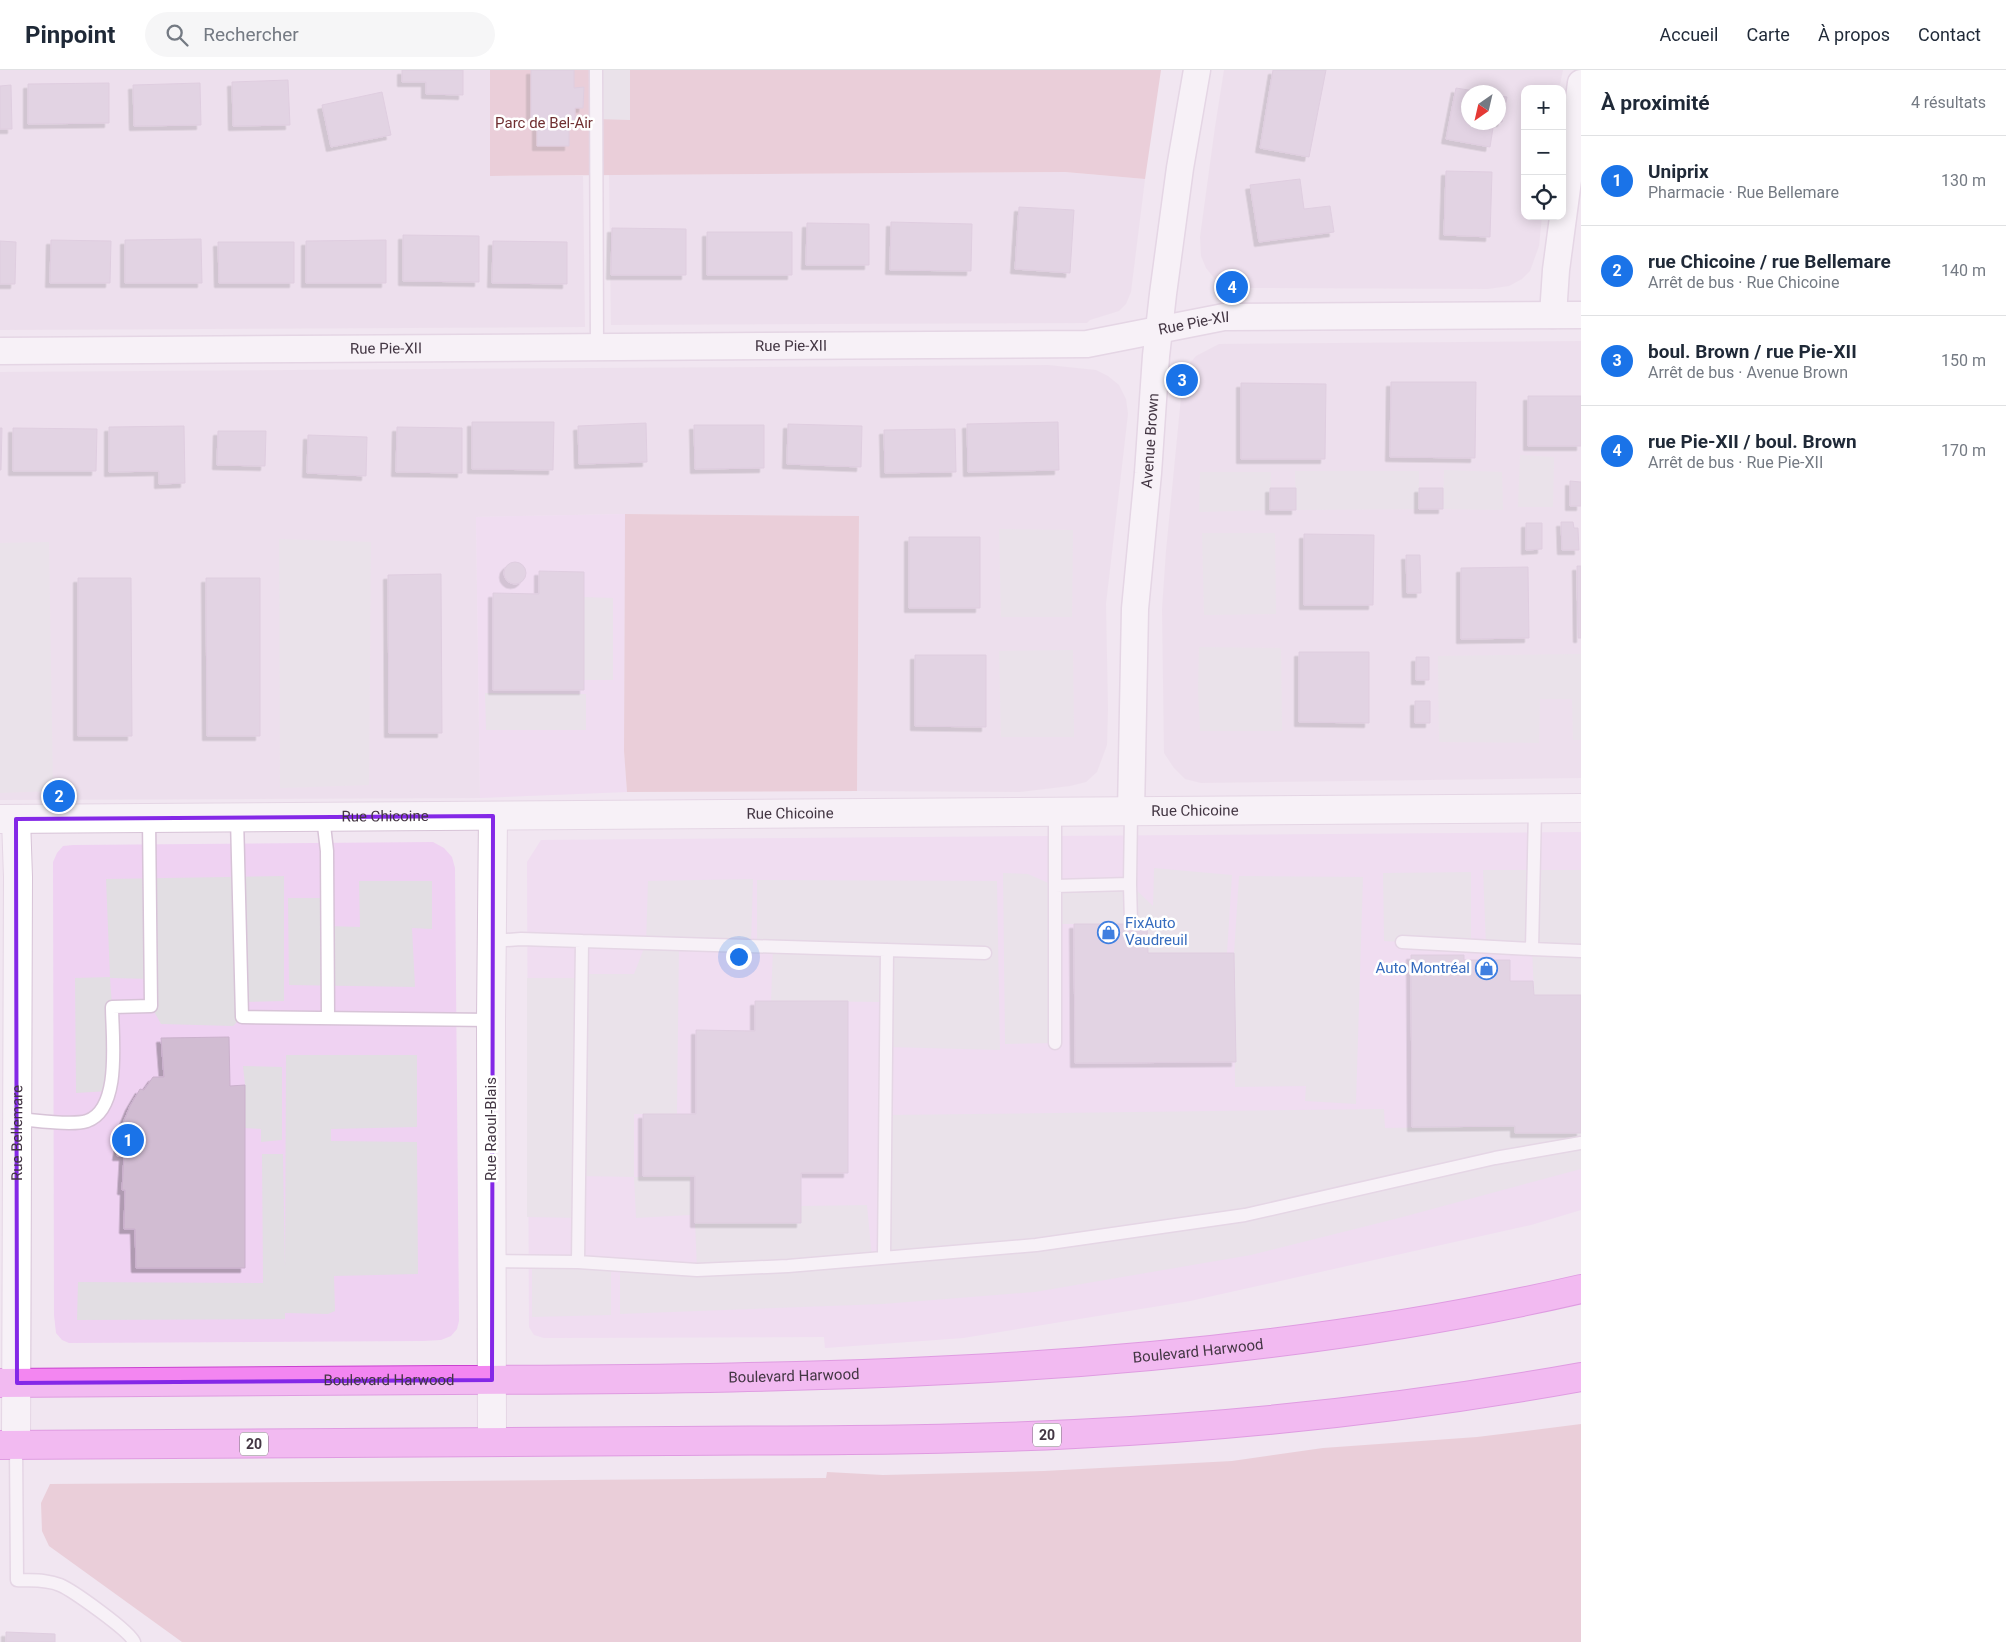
<!DOCTYPE html>
<html lang="fr">
<meta charset="utf-8">
<style>
:root{--surface:#fff;--page:#f6f6f7;--text:#1f2937;--muted:#747a83;--line:#e0e1e3;--accent:#1a73e8}
body{margin:0;font-family:Roboto,sans-serif;background:var(--page);color:var(--text)}
.controls{position:absolute;right:15px;top:15px;display:grid;overflow:hidden;border-radius:10px;box-shadow:0 2px 12px #0003}
.controls button{width:45px;height:45px;display:grid;place-items:center;padding:0;border:0;border-bottom:1px solid var(--line);background:var(--surface);color:var(--text);font:25px sans-serif}
.compass{position:absolute;left:1461px;top:15px;width:45px;height:45px;border-radius:50%;background:var(--surface);box-shadow:0 2px 12px #0003;rotate:214deg}
.you{position:absolute;left:738px;top:886px;width:18px;height:18px;margin:-12px;border:4px solid #fff;border-radius:50%;background:#1a73e8;box-shadow:0 0 0 8px #1a73e833}
.badge{display:grid;place-items:center;width:32px;height:32px;border-radius:50%;background:var(--accent);color:#fff;font-size:16px;font-weight:700}
.pin{position:absolute;translate:-50% -50%;border:2px solid #fff;box-shadow:0 1px 5px #0006}
.list{margin:0;padding:0;list-style:none}
h2{display:flex;justify-content:space-between;align-items:center;height:65px;margin:0;padding:0 20px;font-size:21px}
h2 small{font-size:16px;font-weight:400;color:var(--muted)}
.list li{display:grid;grid-template-columns:32px 1fr auto;gap:15px;align-items:center;box-sizing:border-box;height:90px;padding:0 20px;border-top:1px solid var(--line)}
.list b{display:block;font-size:19px;white-space:nowrap}
.list p{margin:0;font-size:16px;white-space:nowrap;color:var(--muted)}
.list em{font-size:16px;font-style:normal;color:var(--muted)}
.icon{flex:none;width:28px;height:28px;fill:none;stroke:currentColor;stroke-width:2;stroke-linecap:round;stroke-linejoin:round}
.map{position:relative;flex:none;width:1581px;height:1572px;overflow:hidden}
header{display:flex;align-items:center;gap:30px;box-sizing:border-box;height:70px;padding:0 25px;background:var(--surface);border-bottom:1px solid var(--line)}
header strong{font-size:24px}
nav{display:flex;gap:28px;margin-inline-start:auto;font-size:18px}
.search{width:350px;height:45px;background:var(--page);display:flex;align-items:center;gap:12px;box-sizing:border-box;padding:0 18px;border-radius:28px;color:var(--muted);font-size:19px}
main{display:flex}
aside{flex:1;background:var(--surface)}
.map>svg:first-child{display:block}
.residential{fill:#e9d8e8;fill-rule:evenodd}
.commercial{fill:#efd2f2}
.green{fill:#e2b2bc}
.parking{fill:#e2dee3}
.building{fill:#d1bcd2;stroke:#cab0cc;filter:url(#shadow)}
.lines{fill:none;stroke-linecap:round;stroke-linejoin:round}
.service-casing{stroke:#d7c3d7;stroke-width:15}
.minor-casing{stroke:#d7c3d7;stroke-width:29}
.tertiary-casing{stroke:#d7c3d7;stroke-width:30}
.trunk-casing{stroke:#ca42cf;stroke-width:30}
.service{stroke:#fff;stroke-width:12}
.minor{stroke:#fff;stroke-width:26}
.tertiary{stroke:#fff;stroke-width:28}
.trunk{stroke:#f386f1;stroke-width:28}
.marked{fill:none;stroke:#8428e7;stroke-width:4;stroke-linejoin:round}
.labels{text-anchor:middle;dominant-baseline:central;stroke-width:5;stroke-linejoin:round;paint-order:stroke}
.shield{fill:#fff;stroke:#7b727b;stroke-width:1}
.shield-label{font-size:14px;font-weight:bold;fill:#433643}
.park-label{font-size:15px;fill:#702f31;stroke:#fff}
.street-label{font-size:15px;fill:#433643;stroke:#fff}
.shop-label{font-size:15px;fill:#366cbe;stroke:#fff;text-anchor:start}
</style>
<header>
<strong>Pinpoint</strong>
<div class="search"><svg class="icon" aria-label="search" viewBox="0 0 24 24"><circle cx="10" cy="10" r="6"/><path d="M15 15l6 6"/></svg>Rechercher</div>
<nav><a>Accueil</a><a>Carte</a><a>À propos</a><a>Contact</a></nav>
</header>
<main>
<div class="map">
<svg width="1581" height="1572" viewBox="0 0 1581 1572">
<defs>
<filter id="shadow"><feDropShadow dx="-4.5" dy="4.5" stdDeviation="0" flood-color="#0004"/></filter>
</defs>
<rect width="100%" height="100%" fill="#f1e6f1"/>
<!-- residential -->
<path class="residential" d="M0,0h490l1,106h92l2,151 -585,3z
M1224,0h339l-4,19h-34v127h17l-3,30 -9,25 -8,8 -13,7 -21,3 -238,-1 -20,-2 -15,-7 -9,-11 -5,-12 -1,-19 15,-110zM1468,22h30v30h-30z
M1065,102l80,7 -14,113 -5,12 -7,7 -29,9 -3,3 -476,2 -2,-150z
M1581,271v437l-380,5 -16,-4 -11,-11 -10,-15 -2,-144 4,-58 17,-174 5,-12 8,-9 23,-12z
M1048,295l48,5 12,6 11,9 7,14 2,15 -22,190 2,105 -1,36 -10,27 -11,10 -16,4 -50,6 -163,-1 2,-275 -234,-2 -149,3 4,281 -480,2v-428z"/>
<!-- commercial -->
<path class="commercial" d="M625,444l-1,237 3,41 -147,6 -4,-281z
M1581,762v378l-50,15 -341,76 -227,37 -138,10 -1,-11 -280,1 -10,-3 -5,-8 -2,-465 14,-22z
M433,772l11,6 8,9 3,11 4,453 -2,8 -6,7 -10,4 -18,1 -354,2 -7,-3 -6,-7 -2,-18 -1,-453 4,-9 6,-7 10,-1z"/>
<!-- green -->
<path class="green" d="M490,0h671l-16,109 -80,-7 -575,4z
M625,444l234,2 -2,275 -230,1 -3,-41z
M1581,1354v218h-1399l-133,-96 -7,-15 -1,-28 9,-19 776,-6 1,-6 56,3 161,-4 188,-10 91,-13 154,-11z"/>
<!-- parking -->
<path class="parking" d="M596,0h34v50l-34,-1z
M1520,385l34,2 -1,50h-35z
M1444,400l58,2 1,38 -60,-1z
M1295,401h124v38l-123,1z
M1200,402h71l-1,38 -71,2z
M999,459l74,1 -1,87h-71z
M1202,463h73l1,81 -72,1z
M279,469l92,3 -2,243 -89,3z
M49,472l4,249 -53,2v-250z
M584,527l29,1v82h-29z
M1199,577l82,1 1,83h-82l-2,-41z
M1073,580l1,87h-73l-2,-86z
M1581,584v86h-8l-1,-41h-32l-1,44 -100,-1 -1,-86z
M485,623l101,1v36h-100z
M1154,798l78,7 -5,78h-79l-1,-29h-91l-1,119 -50,1 -2,-171 25,1 27,12 75,-2 23,22z
M1483,800h98v125h-47l-2,-46 -46,-2z
M1471,802v74l-87,-5 -1,-68z
M284,806v125l-42,1v15l-9,9 -72,-2 -10,-18v-27l-41,-1 2,29 -2,84 -34,2 -1,-115 35,-1 -4,-98z
M1239,806l124,1 -7,227 -51,-3 1,-15 -71,1 -1,-134z
M753,809l-2,67 -72,-2 -2,170h-43v63l56,-1v39l-54,3 -2,-41 -55,-1 -1,42 -51,-1v-239h54v-4h53l12,-31 2,-62z
M757,810l240,1 3,169 -114,-3v-45l-115,-1 2,-54h-16z
M359,811h73v48l-20,-1 3,59 -126,-2 -1,-87h40v28l32,1z
M286,985h131v72l-86,2v12l86,1 1,132 -84,2 1,35 -7,3 -43,-1v6l-208,1 1,-38 185,1 -1,-129h21l2,115z
M243,996l39,1v73l-21,2v-13l-16,-1v-43z
M1384,1039l1,19 130,-2 66,7v36l-182,49 -148,37 -216,37 -152,12 -263,10v-49l77,4 -2,-46 106,-17 66,-1 5,53 12,-1 1,-142z
M532,1191l79,3v51l-79,2z"/>
<!-- building -->
<path class="building" d="M402,0h61v25l-37,-1v-12h-24z
M531,0h43v18l10,-1 -1,21h-8v14h-6v24h-32v-24l-6,-1z
M1273,0h53l-17,87 -49,-9z
M288,10l2,45 -57,1 -1,-44z
M109,13v40l-81,1v-40z
M200,13l1,42 -67,1 -1,-41z
M11,15l1,44h-12v-43z
M1456,18l25,4h-13v30h26l-4,25 -44,-8z
M382,22l9,43 -60,12 -9,-42z
M1498,26l9,1 -5,25h-4z
M1446,101l46,1 -2,65 -46,-2z
M1300,109l4,30 26,-3 4,26 -75,10 -9,-57z
M1019,137l55,3 -4,63 -55,-4z
M891,152l81,2 -1,47 -81,-1z
M807,153l62,1v41h-63z
M612,158l74,1v46h-75z
M707,162h85v43h-85z
M403,165l76,1v46l-76,-1z
M201,169l1,44h-77v-43z
M51,170l60,1 -1,42h-60z
M386,170v43h-80v-42z
M0,171l16,1 -1,42h-15z
M493,171l74,1v42l-75,-1z
M218,172h76v41h-75z
M1391,312h85l-1,76 -85,-1z
M1241,313l85,1 -1,75h-84z
M1528,326h53v50h-53z
M472,352h82l-1,48 -81,-1z
M1058,352l1,48 -91,2 -1,-48z
M646,353l1,39 -68,2 -1,-38z
M788,354l74,2 -1,41 -74,-3z
M694,355h70v43l-69,1z
M184,356l1,57 -26,1v-13l-50,1v-45z
M397,357l65,1v45l-66,-1z
M0,358h2l-1,42h-1z
M13,358l84,1 -1,42h-83z
M955,359l1,43 -71,1 -1,-43z
M218,361h48l-1,35 -48,-1z
M308,365l59,2 -1,39 -59,-3z
M1570,411l11,1v24h-11z
M1270,418h26v22h-26z
M1419,418h24v21h-24z
M1561,452h12l1,6h4l1,22h-17z
M1526,453h16v26l-16,1z
M1304,464l70,1 -1,70h-69z
M909,467h71v71h-71z
M1406,485h14l1,38h-14z
M504 503a11 11 0 1 1 22 0a11 11 0 1 1-22 0Z
M1577,496h4v72h-3z
M1528,497l1,71 -68,1v-71z
M539,501l45,1v118h-91v-97l46,1z
M441,504l1,159h-53l-1,-158z
M78,508h53l1,158h-54z
M206,508h54v158h-53z
M1299,582h70v71l-70,-1z
M915,585h71v72l-71,-1z
M1416,587h13v23h-13z
M1415,631h15v22h-15z
M1074,854h73l1,29h86l2,109 -161,1z
M1411,885h53v5h46v21h23l1,14h47v138h-66v-7l-103,1z
M755,931h93v172h-47v50h-106v-47h-52v-62h53v-84l59,1z
M229,967l1,49 15,-1v183h-109l-1,-39h-11l1,-39h-3l2,-34h-7l6,-33 7,-17 10,-17 4,1 9,-13h11l-3,-39z
M6,1562l49,2v8h-49z"/>
<g class="lines">
<defs>
<path id="service" d="M596,0l1,278
M1535,739l-3,140 49,2
M1055,742v74l75,-2 1,-72
M323,747l4,34 1,166
M237,748l5,199 249,3
M1130,814l1,40
M1055,816v157
M582,871l403,12
M1402,872l130,7
M18,1049c17,1 53,7 69,2 35,-12 25,-85 25,-114l39,-1 -2,-188
M884,1187l3,-307
M491,1191l87,1 4,-321 -61,-2 -29,2
M578,1192l119,8 91,-4 248,-21 209,-30 250,-57 86,-15
M16,1375l1,135c14,1 29,-1 43,5 12,5 70,46 74,57"/>
<g id="minor">
<path d="M1553,245l3,-45 25,-187"/>
<path id="s1" d="M0,281l1087,-7 137,-27 357,-2"/>
<path id="s2" d="M1131,742l4,-203 13,-136 8,-117 7,-62 17,-126 17,-98"/>
</g>
<g id="tertiary">
<path id="s3" d="M0,749l1581,-11"/>
<path d="M492,1371l-1,-421 2,-204"/>
<path id="s4" d="M16,1375l2,-568 -2,-58"/>
</g>
<g id="trunk">
<path id="s5" d="M0,1313c149,-2 298,-3 447,-3 379,-1 762,-5 1134,-91"/>
<path d="M0,1375c223,-2 446,-3 669,-4 135,-1 271,0 406,-7 169,-8 339,-27 506,-57"/>
</g>
</defs>
<!-- service casing -->
<use href="#service" class="service-casing"/>
<!-- minor casing -->
<use href="#minor" class="minor-casing"/>
<!-- tertiary casing -->
<use href="#tertiary" class="tertiary-casing"/>
<!-- trunk casing -->
<use href="#trunk" class="trunk-casing"/>
<!-- service -->
<use href="#service" class="service"/>
<!-- minor -->
<use href="#minor" class="minor"/>
<!-- tertiary -->
<use href="#tertiary" class="tertiary"/>
<!-- trunk -->
<use href="#trunk" class="trunk"/>
</g>
<!-- marked area -->
<path d="M0 0H1581V1572H0ZM493,746l-1,564 -475,3 -1,-564z" fill="#f1e6f1" fill-opacity=".55" fill-rule="evenodd"/>
<path class="marked" d="M493,746l-1,564 -475,3 -1,-564z"/>
<!-- icons -->
<defs>
<symbol id="shop-ring" viewBox="-11 -11 22 22"><circle r="9.5" fill="#fff" stroke="#3f7fe0" stroke-width="1.5"/><path d="M-5-2.5h2.3a2.7 3.5 0 0 1 5.4 0H5L5.5 6h-11ZM-1.5-2.5h3a1.5 2.3 0 0 0-3 0Z" fill="#3f7fe0"/></symbol>
</defs>
<g fill-rule="evenodd">
<use href="#shop-ring" x="1096" y="850" width="25" height="25"/>
<use href="#shop-ring" x="1474" y="886" width="25" height="25"/>
</g>
<g class="labels">
<!-- shield labels -->
<g class="shield">
<rect x="1033" y="1353.5" width="28" height="23" rx="4"/>
<rect x="240" y="1362.5" width="28" height="23" rx="4"/>
</g>
<g class="shield-label">
<text x="1047" y="1365">20</text>
<text x="254" y="1374">20</text>
</g>
<!-- park labels -->
<g class="park-label">
<text x="544" y="53">Parc de Bel-Air</text>
</g>
<!-- street labels -->
<g class="street-label">
<text stroke="none"><textPath href="#s1" startOffset="1196">Rue Pie-XII</textPath></text>
<text stroke="none"><textPath href="#s1" startOffset="791">Rue Pie-XII</textPath></text>
<text stroke="none"><textPath href="#s1" startOffset="386">Rue Pie-XII</textPath></text>
<text stroke="none"><textPath href="#s2" startOffset="372">Avenue Brown</textPath></text>
<text stroke="none"><textPath href="#s3" startOffset="1195">Rue Chicoine</textPath></text>
<text stroke="none"><textPath href="#s3" startOffset="790">Rue Chicoine</textPath></text>
<text stroke="none"><textPath href="#s3" startOffset="385">Rue Chicoine</textPath></text>
<text transform="translate(491 1059) rotate(-90)">Rue Raoul-Blais</text>
<text stroke="none"><textPath href="#s4" startOffset="312">Rue Bellemare</textPath></text>
<text stroke="none"><textPath href="#s5" startOffset="1199">Boulevard Harwood</textPath></text>
<text stroke="none"><textPath href="#s5" startOffset="794">Boulevard Harwood</textPath></text>
<text stroke="none"><textPath href="#s5" startOffset="389">Boulevard Harwood</textPath></text>
</g>
<!-- shop labels -->
<g class="shop-label">
<text x="1125" y="853">FixAuto<tspan x="1125" dy="17">Vaudreuil</tspan></text>
<text x="1470" y="898" text-anchor="end">Auto Montréal</text>
</g>
</g>
</svg>
<div class="controls">
<button>+</button>
<button>−</button>
<button><svg class="icon" aria-label="locate" viewBox="0 0 24 24"><circle cx="12" cy="12" r="6"/><path d="M12 2v4M12 18v4M2 12h4M18 12h4"/></svg></button>
</div>
<svg class="compass" viewBox="-18 -18 36 36"><path d="M0-13l5 13h-10z" fill="#e53935"/><path d="M0 13l5-13h-10z" fill="#747a83"/></svg>
<div class="you"></div>
<div class="pin badge" style="left:128px;top:1070px">1</div>
<div class="pin badge" style="left:59px;top:726px">2</div>
<div class="pin badge" style="left:1182px;top:310px">3</div>
<div class="pin badge" style="left:1232px;top:217px">4</div>
</div>
<aside>
<h2>À proximité<small>4 résultats</small></h2>
<ul class="list">
<li><span class="badge">1</span><div><b>Uniprix</b><p>Pharmacie · Rue Bellemare</p></div><em>130 m</em></li>
<li><span class="badge">2</span><div><b>rue Chicoine / rue Bellemare</b><p>Arrêt de bus · Rue Chicoine</p></div><em>140 m</em></li>
<li><span class="badge">3</span><div><b>boul. Brown / rue Pie-XII</b><p>Arrêt de bus · Avenue Brown</p></div><em>150 m</em></li>
<li><span class="badge">4</span><div><b>rue Pie-XII / boul. Brown</b><p>Arrêt de bus · Rue Pie-XII</p></div><em>170 m</em></li>
</ul>
</aside>
</main>
